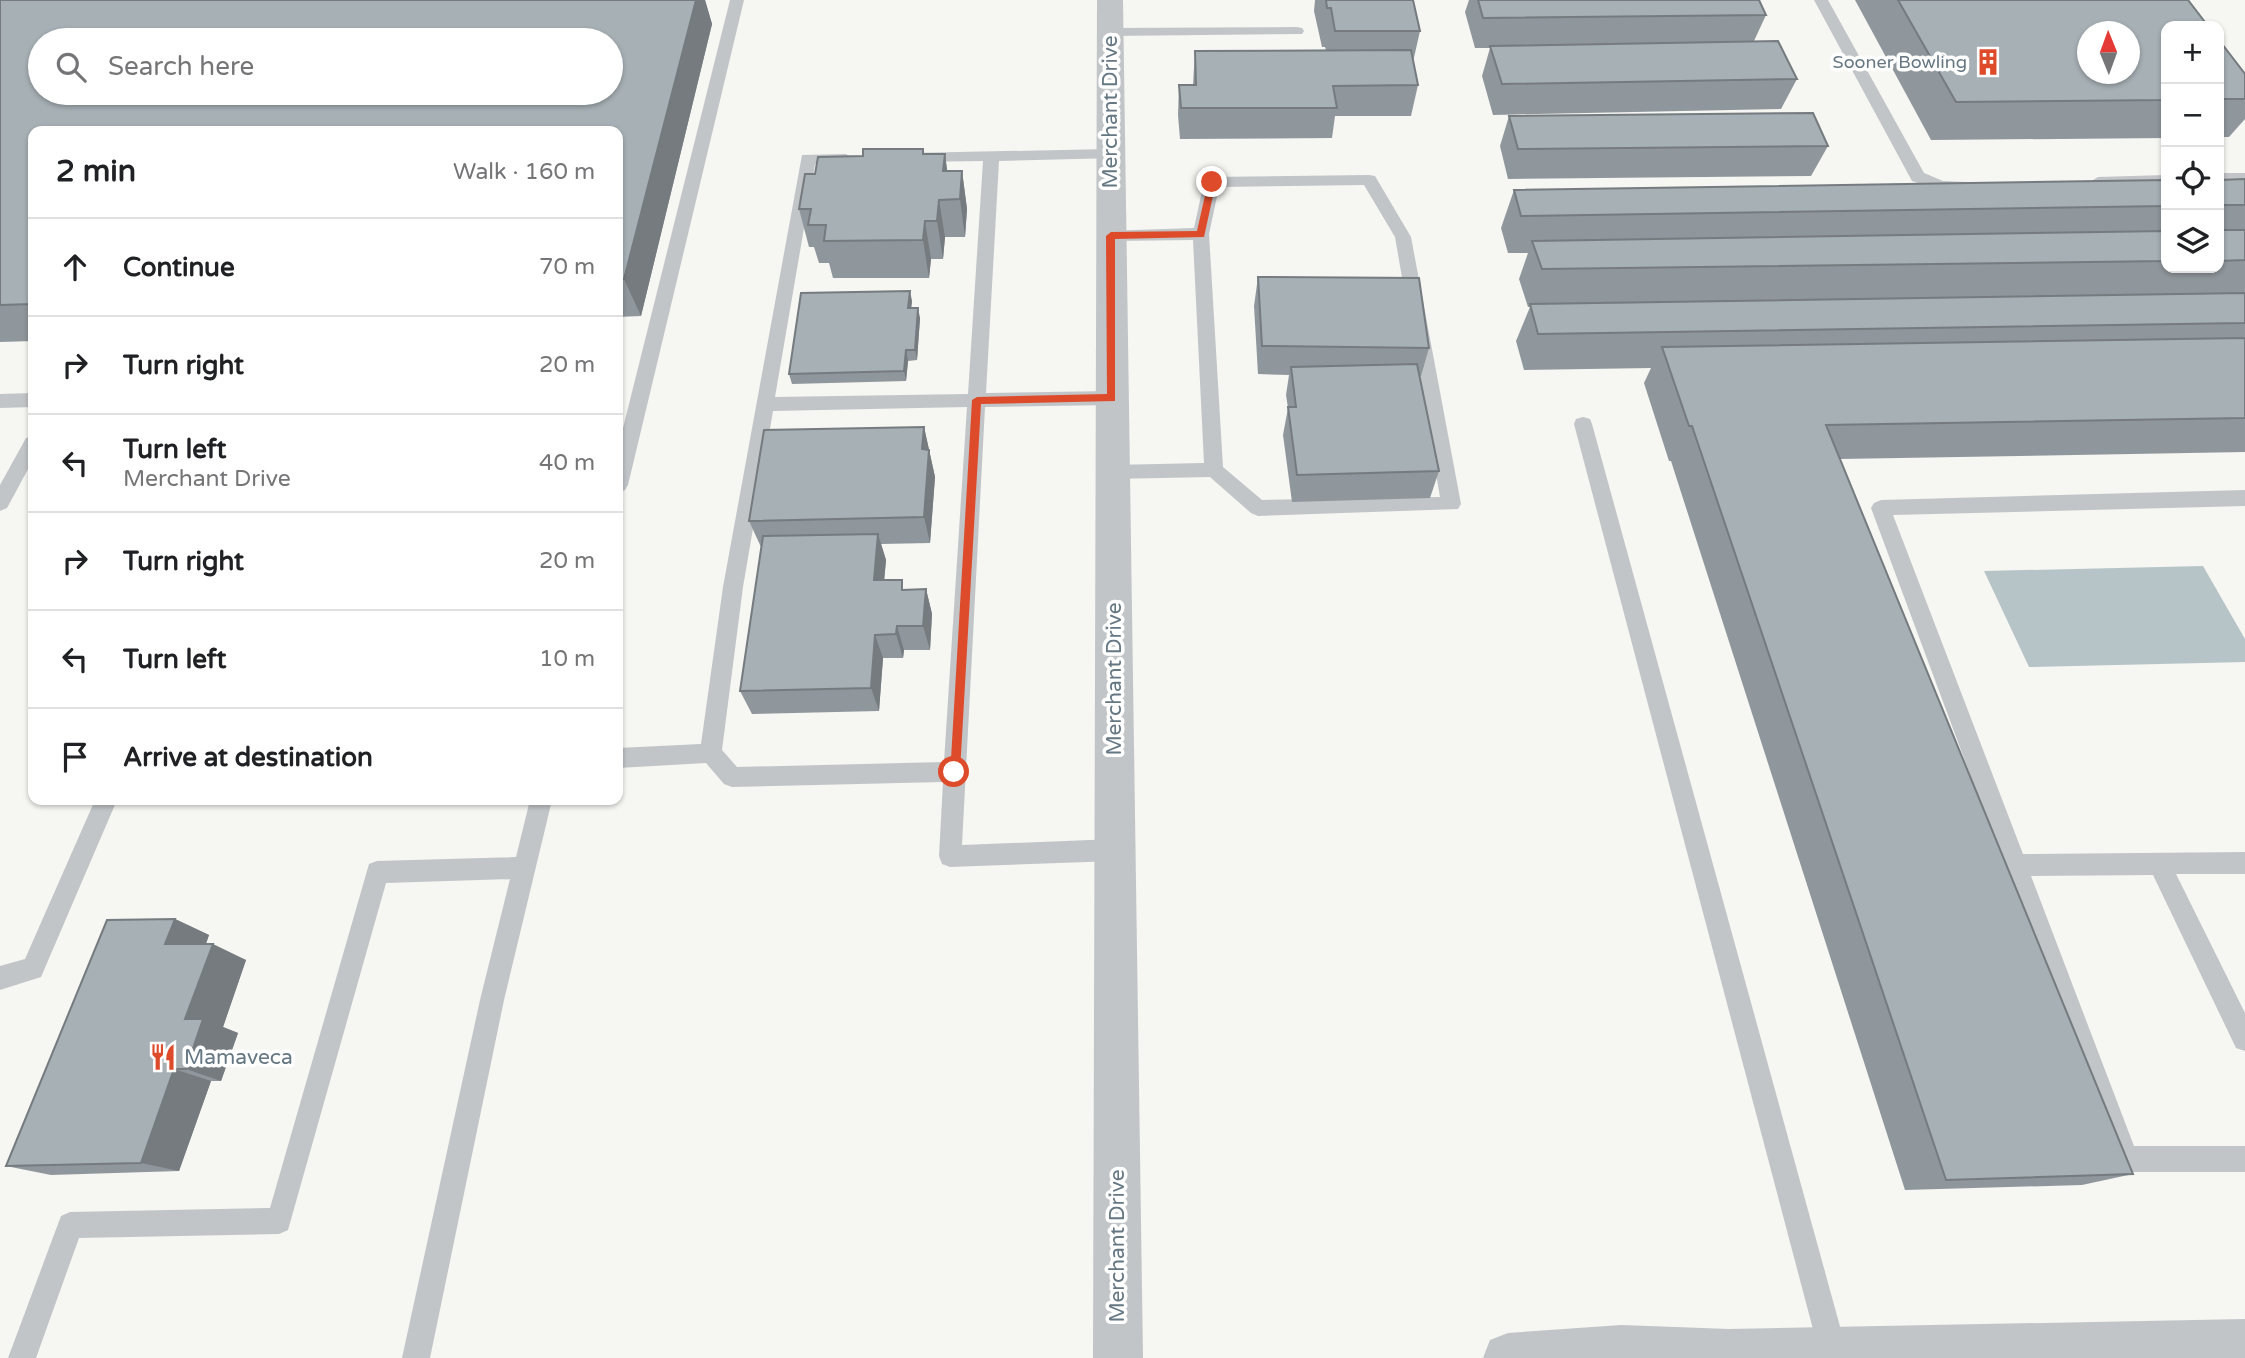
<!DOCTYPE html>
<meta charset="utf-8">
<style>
:root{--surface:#fff;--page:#f6f6f6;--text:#202124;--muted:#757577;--line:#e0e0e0}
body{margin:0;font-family:"Varela Round",sans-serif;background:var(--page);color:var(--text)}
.controls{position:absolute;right:21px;top:21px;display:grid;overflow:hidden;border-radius:14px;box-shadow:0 2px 5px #0004}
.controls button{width:63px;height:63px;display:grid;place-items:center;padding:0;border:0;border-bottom:2px solid var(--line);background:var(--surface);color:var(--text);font:35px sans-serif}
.compass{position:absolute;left:2077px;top:21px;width:63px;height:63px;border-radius:50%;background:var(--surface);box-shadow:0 2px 5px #0004;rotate:359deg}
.stop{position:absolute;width:21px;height:21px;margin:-16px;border:5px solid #de4b2a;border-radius:50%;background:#fff}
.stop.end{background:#de4b2a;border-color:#fff;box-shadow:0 2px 7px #0008}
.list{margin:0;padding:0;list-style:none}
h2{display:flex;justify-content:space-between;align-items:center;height:91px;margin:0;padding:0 28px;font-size:30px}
h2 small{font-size:23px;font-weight:400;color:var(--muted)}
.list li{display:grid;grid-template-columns:46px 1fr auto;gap:21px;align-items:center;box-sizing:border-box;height:98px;padding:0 28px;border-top:2px solid var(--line)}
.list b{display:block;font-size:26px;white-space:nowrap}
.list p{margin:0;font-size:23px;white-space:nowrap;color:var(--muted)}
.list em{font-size:23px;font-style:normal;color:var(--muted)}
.icon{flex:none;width:38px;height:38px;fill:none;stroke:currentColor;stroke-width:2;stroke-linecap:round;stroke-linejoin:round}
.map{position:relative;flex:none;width:2245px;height:1358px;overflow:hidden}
.search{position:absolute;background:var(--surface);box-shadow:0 2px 5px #0004;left:28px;top:28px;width:595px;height:77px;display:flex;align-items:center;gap:18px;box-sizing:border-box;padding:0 24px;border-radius:38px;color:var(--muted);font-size:26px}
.panel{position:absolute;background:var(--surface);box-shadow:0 2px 5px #0004;left:28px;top:126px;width:595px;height:679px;border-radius:14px}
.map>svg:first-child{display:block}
.water{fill:#b7c4c7}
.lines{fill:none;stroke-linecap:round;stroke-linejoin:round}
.service{fill:#c1c5c8;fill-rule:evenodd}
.minor{fill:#c1c5c8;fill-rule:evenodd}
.tertiary{fill:#c1c5c8;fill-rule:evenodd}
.wall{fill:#90979c}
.shaded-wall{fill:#757b7f}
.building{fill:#a7b0b5;stroke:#757b7f;stroke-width:2;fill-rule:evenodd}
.route{fill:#de4b2a}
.labels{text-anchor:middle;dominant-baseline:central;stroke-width:7;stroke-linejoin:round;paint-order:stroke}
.far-poi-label{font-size:18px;fill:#657783;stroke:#fff;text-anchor:end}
.street-label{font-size:21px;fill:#657783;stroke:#fff}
.poi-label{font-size:21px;fill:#657783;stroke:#fff;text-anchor:start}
</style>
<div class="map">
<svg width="2245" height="1358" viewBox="0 0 2245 1358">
<rect width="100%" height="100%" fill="#f6f6f2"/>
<!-- water -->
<path class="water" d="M2203,566l42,73v23l-216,5 -45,-96z"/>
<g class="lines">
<!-- service -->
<path class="service" d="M730,0h14l-116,485 -3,5 -7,3v-45z
M1814,0h14l96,173 19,8 24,1 2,4 -2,4 -26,1 -29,-10z
M1297,27l5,1 2,3 -2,3 -192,2 -7,-4 7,-4z
M1110,149l6,1 2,4 -2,4 -117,3 -13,232 126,-2 6,2 3,5 -3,5 -6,2 -127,2 -23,438 153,-6 8,3 3,8 -3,8 -8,3 -165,6 -8,-3 -3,-8 4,-74 -211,5 -8,-3 -18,-21 -88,5v-20l83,-4 22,-157 79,-432 44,-1 8,5 -8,5h-31l-40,233 193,-3 15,-233 -67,1 -8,-5 2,-4zM967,407l-23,355 -207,5 -15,-17 21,-163 30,-176z
M2219,173h26v10h-26z
M1369,175l6,1 36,61 50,267 -3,5 -200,7 -7,-3 -41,-36 -98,2 -7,-2 -2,-5 2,-5 7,-2 92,-2 -11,-223 -82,1 -6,-2 -2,-4 2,-4 89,-3 10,-46 8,-5zM1364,185l31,52 45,260 -178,3 -39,-33 -14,-233 10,-47z
M2166,175v10l-68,2 -8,-5 8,-5z
M33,393v14l-33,1v-14z
M1583,417l7,2 2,5 255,928 -3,6h-22l-3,-6 -245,-928 2,-5z
M33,436v24l-26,48 -7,3v-26l26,-47z
M2245,490v16l-352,9 130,339 222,-2v22h-69l69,139v38l-9,-3 -83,-173 -122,1 103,270h111v26h-119l-9,-4 -4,-9 -242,-651 3,-5 7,-3z
M95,800h22l-76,177 -41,13v-24l25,-7z
M530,800h22l-48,200 -74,358h-28l78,-358 30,-121 -124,4 -98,347 -9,4 -200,4 -43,120h-28l53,-142 9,-4 200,-4 99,-344 8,-3 139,-4z"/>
<!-- minor -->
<path class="minor" d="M1097,0h26l20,1358h-50z"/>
<!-- tertiary -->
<path class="tertiary" d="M2245,1319v39h-762l7,-18 18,-7 113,-8 108,4z"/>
</g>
<!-- wall -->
<path class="wall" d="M0,0h705l7,24 -71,292 -23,1v-186h-585v210l-33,1z
M1315,0h98l7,31 -7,31 5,23 -7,31h-76l-3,22 -152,1 -2,-24 1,-30h14l2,-34 131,-1 -1,-3h-3l-8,-36z
M1469,0h290l7,15 -12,26 43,38 -16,30 -288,6 -11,-39 8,-28h-15l-10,-36z
M1855,0h333l-22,26v112l-235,2z
M2219,40l26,34v45l-16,18h-10z
M1509,116l319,30 -17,30 -303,3 -8,-33z
M923,149l1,5h21l2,17h15l5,38 -2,28h-20l-2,22h-12l-2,19h-96l-4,-15h-10l-5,-16h-5l-10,-38 16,-35 48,-18z
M2245,179v273l-405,7 293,715 -51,11 -177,5 -234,-729h-2l-25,-78 7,-15 -127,2 -8,-29 14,-34h-2l-9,-28 9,-26h-20l-7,-25 13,-38 652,-10v88h53v-88z
M1258,277l171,71 -8,28h-2l20,95 -9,27 -138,4 -9,-67 5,-27 -2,-13 3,-20 -31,-1 -4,-68z
M912,301l-1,7 9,10 -3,42 -9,1 -2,20 -114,3 -3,-10z
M924,427l11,50 -5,66 -49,1 5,16 -2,20 21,10 21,-1 6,25 -2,36h-26l-1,8h-20l-4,53 -127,3 -12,-23 21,-144 -12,-26z
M175,919l34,16 -3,9 40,16 -23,67 15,6 -17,48h-10l-32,90 -128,4 -45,-9z"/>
<!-- shaded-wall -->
<path class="shaded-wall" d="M696,0h9l7,24 -71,292 -17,-37z
M945,154l5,38 -7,-21z
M962,171l5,38 -2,28 -5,-38z
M939,200l6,37 -2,22 -6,-38z
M925,221l6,38 -2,19 -6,-38z
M910,291l2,10 -2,17 -2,-10z
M918,308l2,10 -3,42 -2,-10z
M906,350l2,11 -2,20 -2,-10z
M924,427l11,50 -5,66 -6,-26 -2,-68z
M878,534l8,26 -4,45 -8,-25z
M926,589l6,25 -2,36 -7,-24z
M897,626l7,24 -1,8 -7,-24z
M875,635l8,23 -4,53 -8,-23z
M175,919l34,16 -9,25 -35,-16z
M213,944l33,16 -23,67 15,6 -17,48 -35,-12 -1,-50z
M174,1069l37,12 -32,90 -38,-8z"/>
<!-- building -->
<path class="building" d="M0,0h696l-72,279h-6v-148h-585v173l-33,1zM40,40h571v53h-571z
M1326,0h87l7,31h-85l-4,-23h-4z
M1478,0h281l7,15 -283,3z
M1898,0h290l20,26h-42v74l-210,2zM2088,32h42v42h-42z
M2219,40l26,34v25h-26z
M1778,41l19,38 -295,5 -12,-38z
M1411,50l7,35 -85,1 4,22h-156l-2,-23h17l-1,-34z
M1813,113l15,33 -310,3 -9,-33z
M863,149h60v5h22l-2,17h19l-2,28 -21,1 -2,21h-12l-2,19 -99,1 2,-16h-18l3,-16h-12l6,-35h10l3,-17 45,-1z
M2245,179v26h-26v-25z
M2166,180v26l-645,10 -7,-26z
M2219,230h26v30l-26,1z
M2166,231v30l-624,8 -10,-28z
M1258,277l161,1 10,70 -167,-2z
M910,291l-2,17h10l-3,42h-9l-2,21 -115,3 12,-81z
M2245,293v30l-707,11 -8,-30z
M2245,338v80l-419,7 307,749 -187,6 -254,-754h-3l-27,-79z
M1417,364l22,107 -142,4 -9,-68h8l-5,-40z
M924,427l-2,22 7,1 -5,67 -175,4 15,-91z
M878,534l-4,46h28v10l24,-1 -3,37h-26l-1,8 -21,1 -4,53 -131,3 23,-155z
M175,919l-10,25h48l-28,75h18l-17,50h-12l-33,94 -135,3 101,-246z"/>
<!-- route -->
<path class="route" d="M1212,179l4,3 -12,55 -89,2v162l-134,3 -21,368 -2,4h-8l22,-376 5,-3 130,-3 -1,-158 5,-4 86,-1 11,-49z"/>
<!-- icons -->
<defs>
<symbol id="building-bare" viewBox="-9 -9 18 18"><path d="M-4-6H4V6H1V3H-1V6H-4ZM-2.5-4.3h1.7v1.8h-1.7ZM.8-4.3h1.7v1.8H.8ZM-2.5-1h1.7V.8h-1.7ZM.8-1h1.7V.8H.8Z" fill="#de4b2a" stroke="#fff" stroke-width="2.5" paint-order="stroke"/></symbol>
<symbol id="restaurant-bare" viewBox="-9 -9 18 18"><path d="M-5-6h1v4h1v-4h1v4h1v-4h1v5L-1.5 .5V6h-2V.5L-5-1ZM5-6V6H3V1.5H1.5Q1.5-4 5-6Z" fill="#de4b2a" stroke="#fff" stroke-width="2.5" paint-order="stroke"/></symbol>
</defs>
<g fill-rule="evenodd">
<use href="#building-bare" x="1969" y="43" width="38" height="38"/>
<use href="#restaurant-bare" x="144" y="1038" width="38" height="38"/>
</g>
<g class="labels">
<!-- far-poi labels -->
<g class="far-poi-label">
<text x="1967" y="62">Sooner Bowling</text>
</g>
<!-- street labels -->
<g class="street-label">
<text transform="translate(1110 112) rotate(-90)">Merchant Drive</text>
<text transform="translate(1114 679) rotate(-90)">Merchant Drive</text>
<text transform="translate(1117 1246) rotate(-90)">Merchant Drive</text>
</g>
<!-- poi labels -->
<g class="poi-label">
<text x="184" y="1057">Mamaveca</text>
</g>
</g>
</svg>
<div class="controls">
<button>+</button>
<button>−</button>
<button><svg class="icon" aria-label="locate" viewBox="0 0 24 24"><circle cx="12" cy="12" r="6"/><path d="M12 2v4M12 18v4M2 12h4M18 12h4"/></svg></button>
<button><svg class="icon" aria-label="layers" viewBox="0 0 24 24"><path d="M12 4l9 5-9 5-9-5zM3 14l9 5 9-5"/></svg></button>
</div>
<svg class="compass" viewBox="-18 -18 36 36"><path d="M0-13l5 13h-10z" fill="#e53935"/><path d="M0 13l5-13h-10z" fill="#757577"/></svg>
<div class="stop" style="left:954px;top:772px"></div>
<div class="stop end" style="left:1212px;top:182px"></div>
<div class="search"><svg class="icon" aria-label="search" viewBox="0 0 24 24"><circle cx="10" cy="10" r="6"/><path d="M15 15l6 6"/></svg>Search here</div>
<section class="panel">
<h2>2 min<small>Walk · 160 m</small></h2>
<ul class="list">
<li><svg class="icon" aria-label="ahead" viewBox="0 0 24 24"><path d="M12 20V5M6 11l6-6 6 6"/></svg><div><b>Continue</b></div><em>70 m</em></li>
<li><svg class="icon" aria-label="right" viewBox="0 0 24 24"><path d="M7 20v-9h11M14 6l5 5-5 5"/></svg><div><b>Turn right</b></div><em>20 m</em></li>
<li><svg class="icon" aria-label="left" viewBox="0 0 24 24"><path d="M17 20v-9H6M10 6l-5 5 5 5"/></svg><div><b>Turn left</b><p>Merchant Drive</p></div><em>40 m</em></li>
<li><svg class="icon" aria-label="right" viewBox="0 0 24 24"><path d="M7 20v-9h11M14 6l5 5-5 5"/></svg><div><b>Turn right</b></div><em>20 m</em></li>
<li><svg class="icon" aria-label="left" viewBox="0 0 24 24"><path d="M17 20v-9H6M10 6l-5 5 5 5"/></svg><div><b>Turn left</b></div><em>10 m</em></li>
<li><svg class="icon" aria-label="arrive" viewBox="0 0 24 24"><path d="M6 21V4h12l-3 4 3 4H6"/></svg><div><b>Arrive at destination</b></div></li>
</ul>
</section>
</div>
